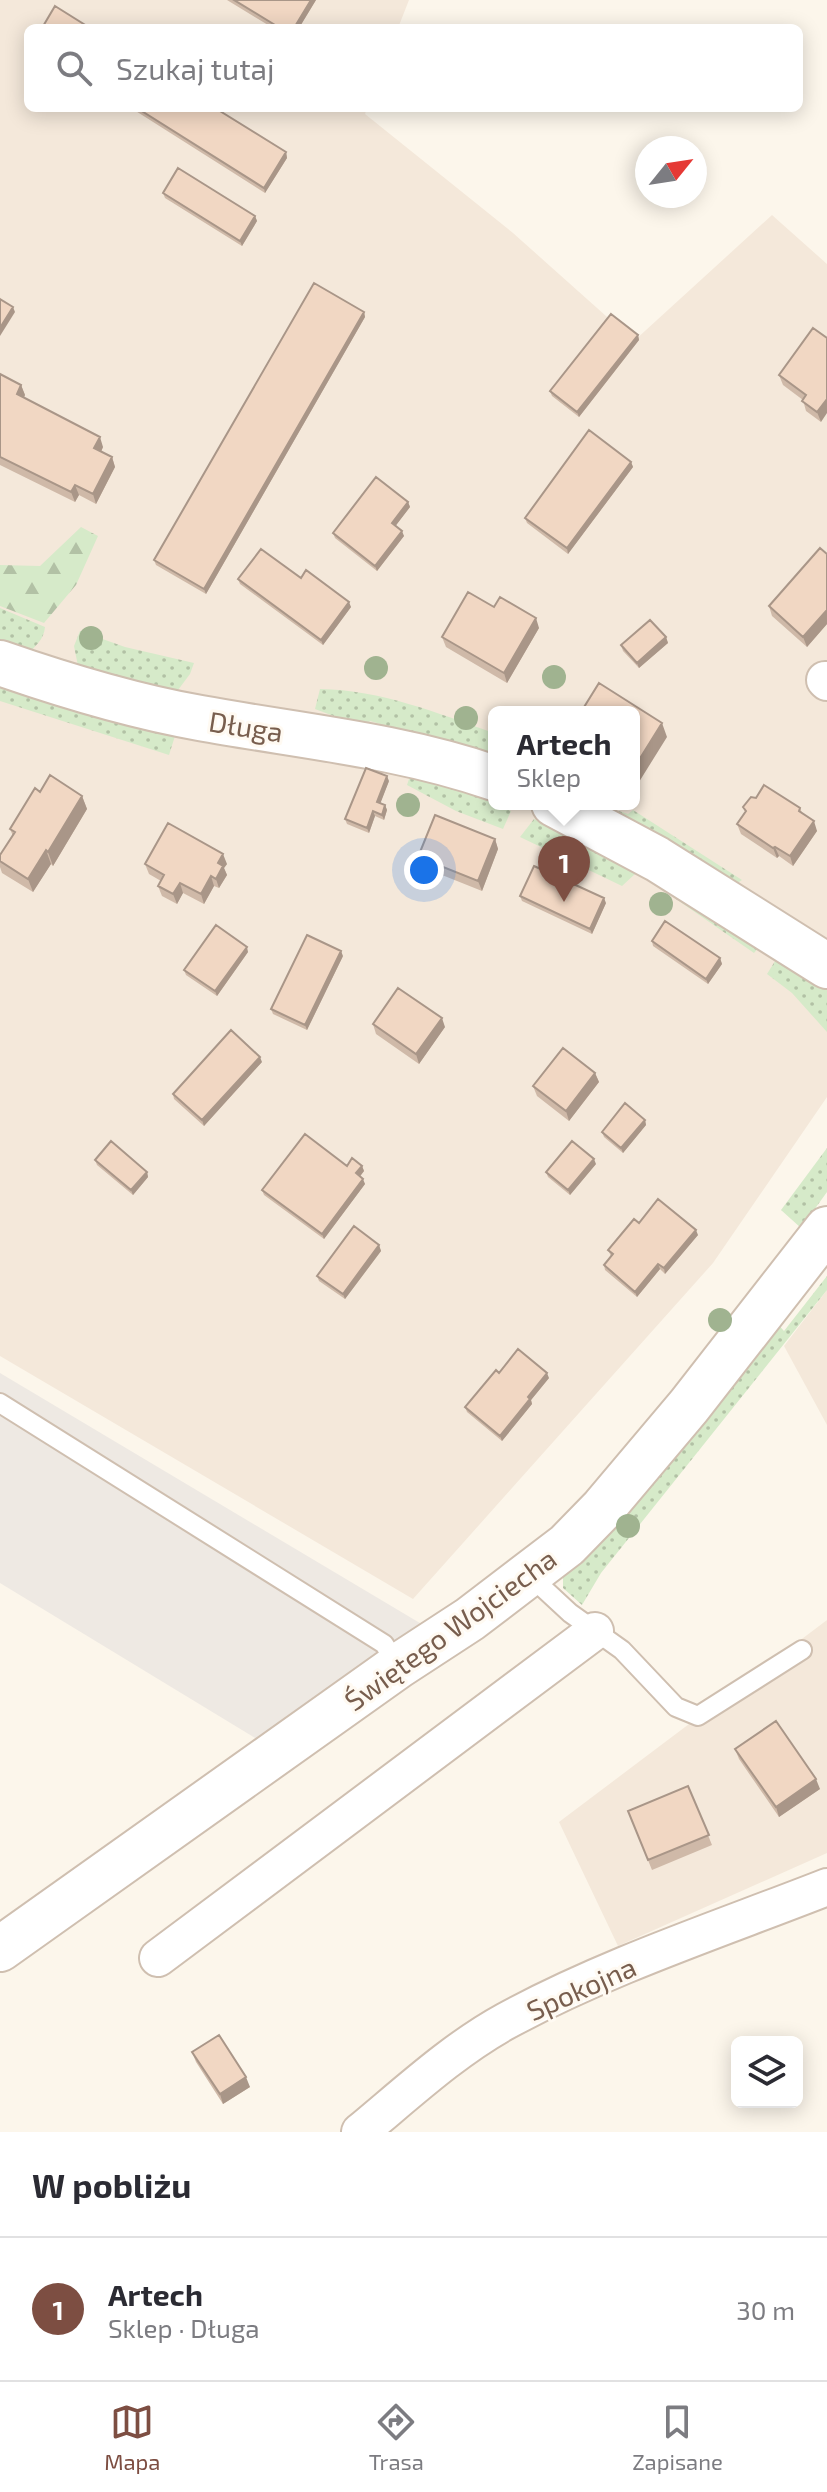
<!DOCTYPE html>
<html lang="pl">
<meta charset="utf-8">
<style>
:root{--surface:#fff;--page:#f7f7f7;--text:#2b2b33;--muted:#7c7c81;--line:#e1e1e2;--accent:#7d4e42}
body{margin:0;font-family:"Exo 2",sans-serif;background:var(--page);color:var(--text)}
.controls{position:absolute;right:24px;bottom:24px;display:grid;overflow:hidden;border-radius:12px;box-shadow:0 4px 20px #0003}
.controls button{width:72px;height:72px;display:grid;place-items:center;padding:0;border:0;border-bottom:2px solid var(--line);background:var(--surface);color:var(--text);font:40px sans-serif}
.compass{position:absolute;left:635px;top:136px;width:72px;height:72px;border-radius:50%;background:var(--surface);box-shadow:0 4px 20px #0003;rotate:60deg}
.you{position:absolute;left:424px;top:870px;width:28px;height:28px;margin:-20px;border:6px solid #fff;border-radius:50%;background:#1a73e8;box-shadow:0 0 0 12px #1a73e833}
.badge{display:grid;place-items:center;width:52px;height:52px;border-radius:50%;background:var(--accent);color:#fff;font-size:26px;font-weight:700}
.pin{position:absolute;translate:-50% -66px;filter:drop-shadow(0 2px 4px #0008)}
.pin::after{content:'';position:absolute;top:42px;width:28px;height:24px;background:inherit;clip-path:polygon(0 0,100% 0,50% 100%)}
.popup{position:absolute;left:488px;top:706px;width:152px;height:104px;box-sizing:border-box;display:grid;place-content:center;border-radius:12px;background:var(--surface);filter:drop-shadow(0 2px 6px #0005);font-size:26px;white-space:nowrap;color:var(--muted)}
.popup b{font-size:30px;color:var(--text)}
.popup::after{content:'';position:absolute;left:50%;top:100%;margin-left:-16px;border:16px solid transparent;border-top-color:var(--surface)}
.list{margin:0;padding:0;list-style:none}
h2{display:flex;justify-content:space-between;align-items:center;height:104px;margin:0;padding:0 32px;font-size:34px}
h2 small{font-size:26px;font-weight:400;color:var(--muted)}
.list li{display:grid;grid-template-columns:52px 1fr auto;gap:24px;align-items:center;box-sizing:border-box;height:144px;padding:0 32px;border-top:2px solid var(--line)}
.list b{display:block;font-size:30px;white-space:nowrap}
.list p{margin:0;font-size:26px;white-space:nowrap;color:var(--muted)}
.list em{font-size:26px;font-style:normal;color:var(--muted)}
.icon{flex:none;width:44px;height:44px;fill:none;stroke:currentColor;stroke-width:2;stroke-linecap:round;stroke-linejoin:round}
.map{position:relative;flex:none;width:827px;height:2132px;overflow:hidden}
.search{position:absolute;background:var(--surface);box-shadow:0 4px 20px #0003;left:24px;right:24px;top:24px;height:88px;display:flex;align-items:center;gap:20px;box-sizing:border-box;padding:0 28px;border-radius:12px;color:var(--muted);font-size:30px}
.sheet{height:248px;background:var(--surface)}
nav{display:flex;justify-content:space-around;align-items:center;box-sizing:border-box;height:112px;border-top:2px solid var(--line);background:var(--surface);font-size:22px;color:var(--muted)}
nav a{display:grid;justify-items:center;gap:4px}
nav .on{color:var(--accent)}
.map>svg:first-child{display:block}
.residential{fill:#f4e8da;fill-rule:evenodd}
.industrial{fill:#eee9e3}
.grass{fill:url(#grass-dots)}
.forest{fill:url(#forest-firs)}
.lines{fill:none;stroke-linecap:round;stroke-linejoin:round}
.service-casing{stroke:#cfbfb0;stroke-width:22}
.minor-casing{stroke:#cfbfb0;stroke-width:40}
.tertiary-casing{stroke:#cfbfb0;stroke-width:48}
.service{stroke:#fff;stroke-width:18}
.minor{stroke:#fff;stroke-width:36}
.tertiary{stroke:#fff;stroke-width:44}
.tree{fill:#a0b390}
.wall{fill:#cfb9a8}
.shaded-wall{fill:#a99688}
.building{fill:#f1d7c3;stroke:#a99688;stroke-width:2}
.labels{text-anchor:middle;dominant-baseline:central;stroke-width:6;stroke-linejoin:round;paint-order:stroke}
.street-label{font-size:28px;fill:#785e4e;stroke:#fffaf2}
</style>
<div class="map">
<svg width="827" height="2132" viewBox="0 0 827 2132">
<defs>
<pattern id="grass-dots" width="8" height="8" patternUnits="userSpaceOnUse" patternTransform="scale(2)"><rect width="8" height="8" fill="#d6eac9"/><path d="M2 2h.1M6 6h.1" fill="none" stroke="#b2c1a5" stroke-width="1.8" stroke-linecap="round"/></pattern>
<pattern id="forest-firs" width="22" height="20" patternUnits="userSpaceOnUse" patternTransform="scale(2)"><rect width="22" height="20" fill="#d6eac9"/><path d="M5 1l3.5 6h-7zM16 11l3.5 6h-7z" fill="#b2c1a5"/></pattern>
</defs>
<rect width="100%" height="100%" fill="#fcf6eb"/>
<!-- residential -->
<path class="residential" d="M0,0h409l-11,28h-370v80h339l-2,6 148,119 121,108 138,-126 55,49v833l-114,166 -300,336 -413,-243zM494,712h140v92h-140z
M827,1290v135l-43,-79z
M827,1620v233l-209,93 -59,-124z"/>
<!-- industrial -->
<path class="industrial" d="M0,1373l440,262 -160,118 -280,-170z"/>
<!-- grass -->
<path class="grass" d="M0,608l45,19c-1,13 -10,19 -18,28l-27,-11z
M80,631l45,16 69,16 -4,11 -12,16 -13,3 -86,-22 -5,-25z
M0,685l59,21 116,30 -6,19 -169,-54z
M320,689c61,1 117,24 174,44v29l-101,-29 -2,-6 -21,-6 -7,6 -48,-18z
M410,776l37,8 64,27 -8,18 -47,-18 -49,-26z
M633,810l109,70 -8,5 -118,-69 3,-5 9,3z
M534,819l57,28 44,27 -13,12 -102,-49z
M653,876l107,70 -6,7 -104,-72z
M777,958l50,32v42l-35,-39 -25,-19z
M827,1148v44l-26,36 -20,-18z
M827,1276v14l-226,283 -19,32 -19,-17v-13l80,-80 132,-174 9,10z"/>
<!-- forest -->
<path class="forest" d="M81,527l17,9 -22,49 -32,38 -44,-17v-41l40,1z"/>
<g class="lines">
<defs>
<path id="service" d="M0,1403l384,241 14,22
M529,1575l41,38 52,37 54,57 22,9 104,-66"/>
<path id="minor" d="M825,680l2,2
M158,1958l437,-327
M360,2132c46,-38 93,-82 146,-111 101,-55 214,-92 321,-134"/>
<path id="tertiary" d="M0,663c66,23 132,43 200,55 99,18 199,27 294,60
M554,804l103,55 170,107
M0,1949l398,-283 72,-47 97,-74 36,-37 86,-102 138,-177"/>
</defs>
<!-- service casing -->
<use href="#service" class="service-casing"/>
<!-- minor casing -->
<use href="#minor" class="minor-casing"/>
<!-- tertiary casing -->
<use href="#tertiary" class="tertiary-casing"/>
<!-- service -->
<use href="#service" class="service"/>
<!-- minor -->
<use href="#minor" class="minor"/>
<!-- tertiary -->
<use href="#tertiary" class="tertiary"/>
</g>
<!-- trees -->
<g class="tree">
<circle cx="91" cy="638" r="12"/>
<circle cx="376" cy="668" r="12"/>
<circle cx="554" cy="677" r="12"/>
<circle cx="466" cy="718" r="12"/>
<circle cx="408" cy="805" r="12"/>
<circle cx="661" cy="904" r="12"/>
<circle cx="720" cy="1320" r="12"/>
<circle cx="628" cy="1526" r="12"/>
</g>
<!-- wall -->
<path class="wall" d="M227,0h89l-17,28h-26z
M131,108h84l71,44 1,6 -22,35z
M163,193l92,23 2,5 -15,25 -77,-48z
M364,312l1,5 -159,277 -50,-29 -2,-5z
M813,328l8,94 -15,-11 -3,-11 -20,-15 -4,-10z
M638,335l1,5 -60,77 -27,-21 -2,-5z
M0,374l21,11 4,10 -1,3 79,49 -2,5 11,5 3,10 -19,37 -17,-9 -4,7 -75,-37z
M631,462l2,5 -65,87 -41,-31 -2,-5z
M408,502l2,5 -15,19 9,10 -27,35 -42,-33 -2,-5z
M827,554v70l-20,23 -35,-31 -3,-10z
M301,578l50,29 -28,38 -83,-61 -2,-5z
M494,607l45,21 -32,55 -61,-36 -4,-10z
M666,637l2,6 -29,25 -16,-17 -2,-6z
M389,781l-9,22 5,2 2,5 -3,10 -9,-4 -6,17 -22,-9 -2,-5z
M40,792l42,4 5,13 -34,57 -2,-2 -18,28 -31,-19 -2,-6v-12l13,-19 -3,-7z
M743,807l57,1 2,5 15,18 -24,35 -14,-10 -2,2 -36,-24 -4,-10 8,-12z
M495,839l3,10 -16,42 -60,-24 -4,-10z
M145,864h82l-3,4 3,7 -8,13 -5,-2 -10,18 -21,-11 -6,11 -15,-8 -4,-10 3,-5 -12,-7z
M520,896l86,7 -14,31 -70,-33z
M652,941l68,17 2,6 -14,20 -55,-38z
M248,952l-31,44 -31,-21 -2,-5z
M343,956l-36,74 -34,-16 -2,-5z
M373,1024l72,3 -26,37 -43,-30z
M262,1062l-58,64 -30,-27 -1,-5z
M595,1073l4,9 -30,39 -32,-25 -4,-10z
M645,1120l1,5 -23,28 -19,-16 -2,-5z
M95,1160l52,12 1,5 -15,18 -36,-30z
M596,1164l-26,31 -22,-18 -2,-5z
M347,1166h15l2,5 -4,5 5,8 -41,55 -60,-44 -2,-5z
M639,1223l59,12 -33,39 -5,-5 -23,28 -32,-27 -1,-5 7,-9 -3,-6z
M379,1245l2,6 -36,48 -26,-18 -2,-5z
M499,1373l50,5 -18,22 1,4 -30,37 -35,-29 -2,-5z
M735,1749l85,40 -41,28 -40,-58z
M688,1786l24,59 -60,25 -24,-59z
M192,2052l58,35 -27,17 -27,-42z"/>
<!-- shaded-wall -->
<path class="shaded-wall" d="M311,0h5l-17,28h-5z
M286,152l1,6 -22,35 -1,-5z
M255,216l2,5 -15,25 -2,-5z
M13,307l2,5 -15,24v-8z
M364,312l1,5 -159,277 -2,-5z
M638,335l1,5 -60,77 -2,-5z
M21,385l4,10 -5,9 -3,-10z
M827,399v14l-6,9 -4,-10z
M100,437l3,10 -5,11 -4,-10z
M112,457l3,10 -19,37 -3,-10z
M631,462l2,5 -65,87 -1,-6z
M75,485l4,10 -4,7 -4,-10z
M408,502l2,5 -16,21 -2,-5z
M402,531l2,5 -27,35 -2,-5z
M349,602l2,5 -28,38 -2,-5z
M827,610v14l-20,23 -4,-10z
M536,618l3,10 -32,55 -3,-10z
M666,637l2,6 -29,25 -2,-5z
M662,723l5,14 -33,53v-22z
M387,776l2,5 -10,26 -2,-5z
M82,796l5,13 -34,57 -5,-14z
M385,805l2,5 -3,10 -2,-5z
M373,811l2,5 -6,17 -2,-5z
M814,821l3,10 -24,35 -3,-10z
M495,839l3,10 -16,42 -4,-10z
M775,847l4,9 -2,2 -4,-10z
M46,850l5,14 -18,28 -5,-13z
M223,854l4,10 -3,4 3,7 -8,13 -3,-9 2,-16z
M211,876l3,10 -10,18 -3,-10z
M180,883l3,10 -6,11 -4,-10z
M604,898l2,5 -14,31 -2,-5z
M247,947l1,5 -31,44 -2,-5z
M341,951l2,5 -36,74 -2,-5z
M720,958l2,6 -14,20 -2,-5z
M442,1018l3,9 -26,37 -3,-10z
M260,1057l2,5 -58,64 -2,-6z
M595,1073l4,9 -30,39 -3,-10z
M645,1120l1,5 -23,28 -2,-5z
M594,1159l2,5 -26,31 -2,-5z
M362,1166l2,5 -6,8 -2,-6z
M147,1172l1,5 -15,18 -2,-5z
M363,1179l2,5 -41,55 -2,-5z
M696,1230l2,5 -33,39 -1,-6z
M379,1245l2,6 -36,48 -2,-5z
M658,1264l2,5 -23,28 -2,-5z
M547,1373l2,5 -18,22 1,4 -30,37 -2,-5 28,-39z
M816,1779l4,10 -41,28 -3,-10z
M246,2077l4,10 -27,17 -3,-10z"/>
<!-- building -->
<path class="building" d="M234,0h77l-17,28h-14z
M55,6l35,22h-48z
M137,108h78l71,44 -22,36z
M178,168l77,48 -15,25 -77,-48z
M314,283l50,29 -160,277 -50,-29z
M0,299l13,8 -13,21z
M611,314l27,21 -61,77 -27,-21z
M813,328l14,10v61l-10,13 -15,-11 4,-6 -27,-20z
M0,374l21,11 -4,9 83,43 -6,11 18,9 -19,37 -18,-9 -4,7 -71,-35z
M589,430l42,32 -64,86 -42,-30z
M376,477l32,25 -16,21 10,8 -27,35 -42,-33z
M820,548l7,6v56l-24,27 -34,-31z
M261,549l40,29 5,-8 43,32 -28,38 -83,-61z
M468,592l26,15 6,-10 36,21 -32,55 -62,-36z
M650,620l16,17 -29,26 -16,-18z
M599,683l63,40 -28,45v-56h-53z
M366,768l21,8 -10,26 8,3 -3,10 -9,-4 -6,17 -22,-9z
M50,775l32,21 -34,56 -2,-2 -18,29 -28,-18v-6l15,-23 -5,-3 25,-41 5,4z
M764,785l36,23 -1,3 15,10 -24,35 -15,-9 -2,1 -36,-24 9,-13 -3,-4 8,-10 5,1z
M435,815l60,24 -17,42 -60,-24z
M168,823l55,31 -5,9 5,3 -7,13 -5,-3 -10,18 -21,-11 -7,11 -15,-8 6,-11 -19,-11z
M534,866l70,32 -14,31 -70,-33z
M665,921l55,37 -14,21 -54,-38z
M216,925l31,22 -32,44 -31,-21z
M307,935l34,16 -36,74 -34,-16z
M398,988l44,30 -26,36 -43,-30z
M231,1030l29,27 -58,63 -29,-26z
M563,1048l32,25 -29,38 -33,-25z
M625,1103l20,17 -24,28 -19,-16z
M305,1134l42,32 5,-8 10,8 -6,7 7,6 -41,55 -60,-44z
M111,1141l36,31 -16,18 -36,-30z
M572,1141l22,18 -26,31 -22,-18z
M658,1199l38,31 -32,38 -6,-4 -23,28 -31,-27 9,-11 -5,-4 26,-31 5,4z
M354,1226l25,19 -36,49 -26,-18z
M518,1349l29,24 -19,24 2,2 -30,37 -35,-29 31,-37 3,3z
M776,1721l40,58 -40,28 -41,-58z
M688,1786l21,49 -61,25 -20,-49z
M219,2035l27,42 -26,17 -28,-42z"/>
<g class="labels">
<!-- street labels -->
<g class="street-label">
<text transform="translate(246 726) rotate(9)">Długa</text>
<text transform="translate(450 1629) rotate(-36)">Świętego Wojciecha</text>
<text transform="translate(581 1988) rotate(-24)">Spokojna</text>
</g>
</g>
</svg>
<div class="controls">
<button><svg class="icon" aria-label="layers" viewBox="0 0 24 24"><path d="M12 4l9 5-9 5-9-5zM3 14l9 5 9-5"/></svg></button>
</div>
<svg class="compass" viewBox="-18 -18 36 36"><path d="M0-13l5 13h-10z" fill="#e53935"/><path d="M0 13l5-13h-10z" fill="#7c7c81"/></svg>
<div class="you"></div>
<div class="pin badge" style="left:564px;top:902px">1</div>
<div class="popup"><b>Artech</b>Sklep</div>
<div class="search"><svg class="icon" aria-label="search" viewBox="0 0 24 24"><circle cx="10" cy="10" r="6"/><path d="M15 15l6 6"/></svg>Szukaj tutaj</div>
</div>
<section class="sheet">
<h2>W pobliżu<small></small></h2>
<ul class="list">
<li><span class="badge">1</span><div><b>Artech</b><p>Sklep · Długa</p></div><em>30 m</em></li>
</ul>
</section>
<nav>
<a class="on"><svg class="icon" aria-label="map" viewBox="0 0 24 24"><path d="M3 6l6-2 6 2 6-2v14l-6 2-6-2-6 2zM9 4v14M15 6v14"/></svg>Mapa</a>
<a><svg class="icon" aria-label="directions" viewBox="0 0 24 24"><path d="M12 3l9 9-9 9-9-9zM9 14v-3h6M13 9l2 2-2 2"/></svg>Trasa</a>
<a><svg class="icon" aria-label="saved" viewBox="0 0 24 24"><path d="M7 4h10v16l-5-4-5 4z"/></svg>Zapisane</a>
</nav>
